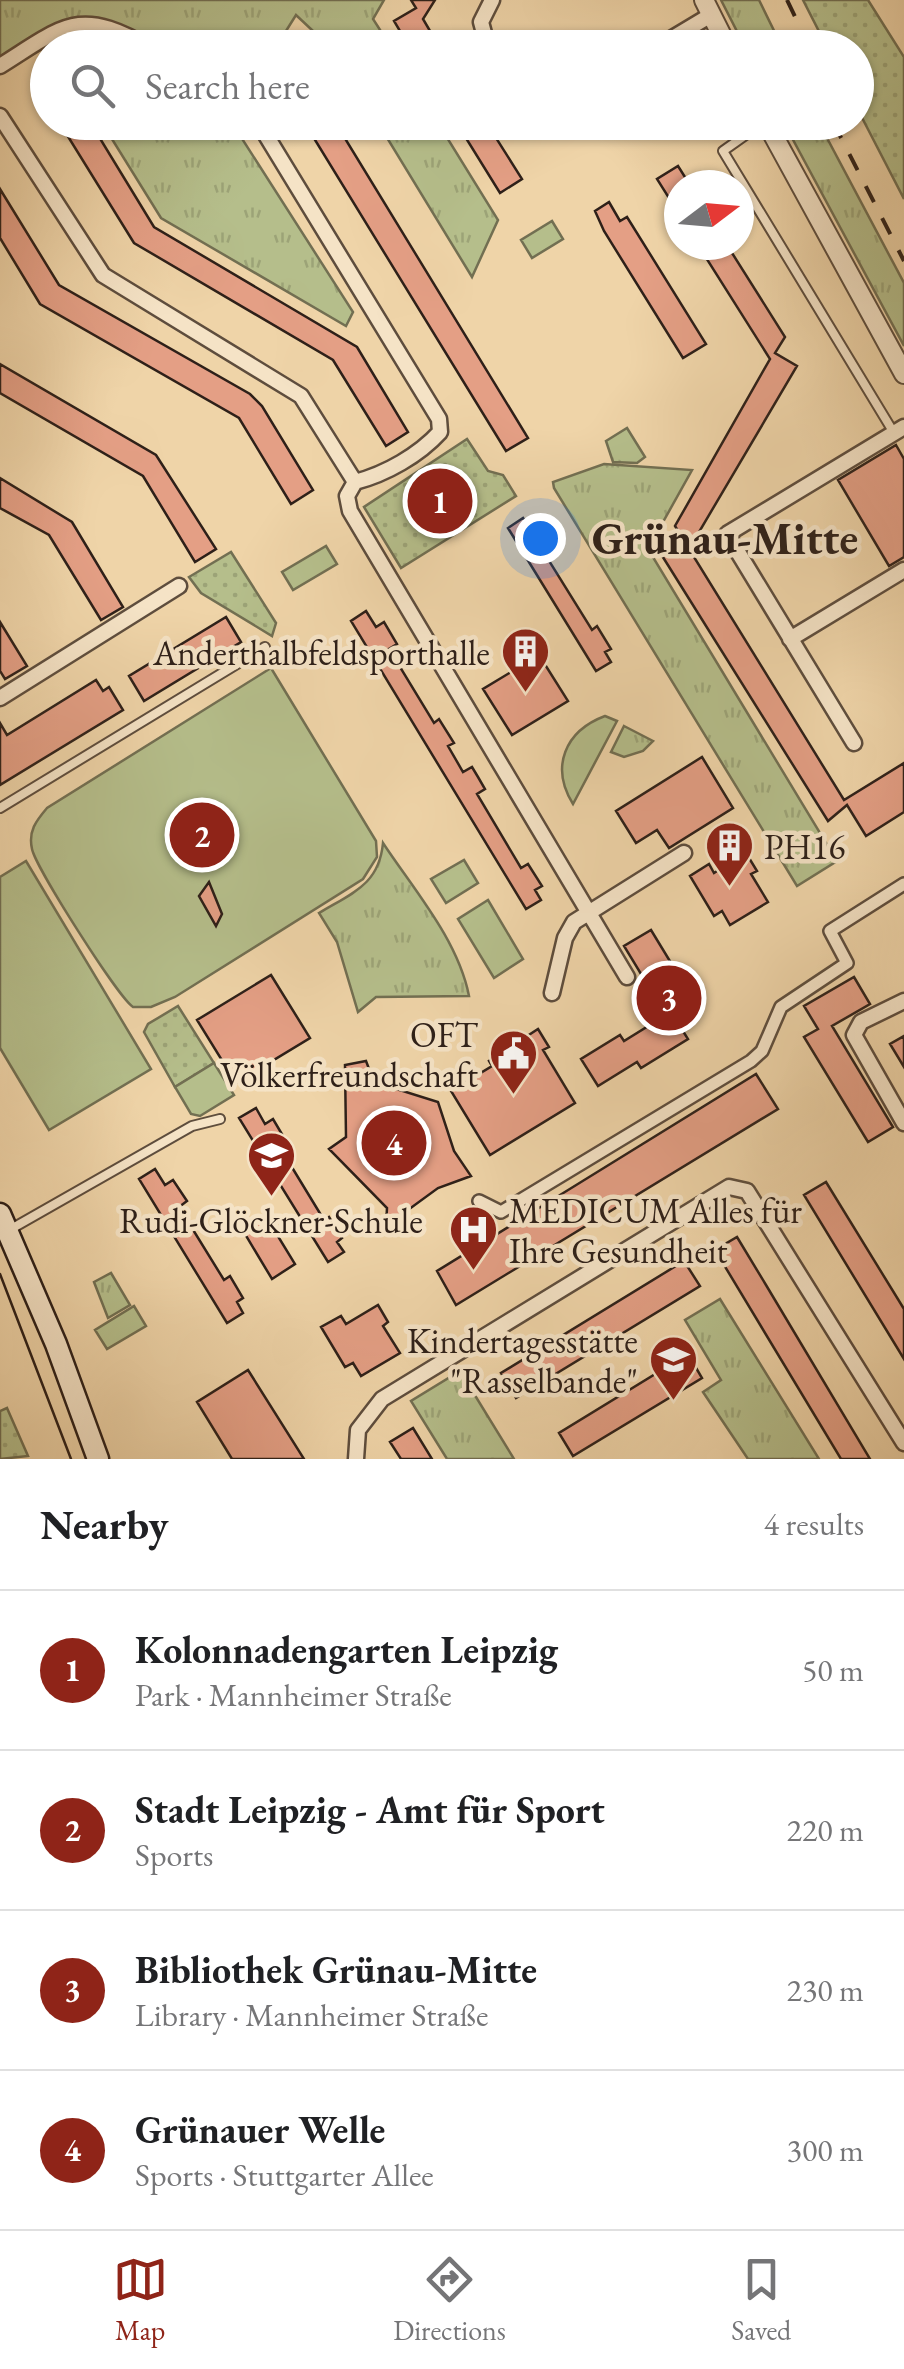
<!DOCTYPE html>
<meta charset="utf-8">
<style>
:root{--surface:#fff;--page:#f2f2f2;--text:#202124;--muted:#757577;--line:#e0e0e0;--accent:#8f2418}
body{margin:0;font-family:"EB Garamond",serif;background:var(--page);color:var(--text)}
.compass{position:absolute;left:664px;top:170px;width:90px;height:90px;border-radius:50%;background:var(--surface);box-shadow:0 2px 8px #0004;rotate:74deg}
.you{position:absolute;left:540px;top:538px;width:35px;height:35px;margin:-25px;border:8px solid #fff;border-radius:50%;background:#1a73e8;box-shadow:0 0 0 15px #1a73e833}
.badge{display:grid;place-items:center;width:65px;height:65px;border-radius:50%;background:var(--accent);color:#fff;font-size:32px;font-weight:700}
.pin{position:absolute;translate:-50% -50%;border:5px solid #fff;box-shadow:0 2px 10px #0006}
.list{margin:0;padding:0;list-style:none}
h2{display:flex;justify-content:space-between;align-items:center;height:130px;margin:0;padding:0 40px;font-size:42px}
h2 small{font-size:32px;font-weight:400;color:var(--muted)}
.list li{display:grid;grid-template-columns:65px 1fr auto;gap:30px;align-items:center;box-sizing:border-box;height:160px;padding:0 40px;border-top:2px solid var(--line)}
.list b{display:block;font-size:38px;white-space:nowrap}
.list p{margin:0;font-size:32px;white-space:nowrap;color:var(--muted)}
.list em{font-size:32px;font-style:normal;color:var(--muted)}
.icon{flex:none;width:55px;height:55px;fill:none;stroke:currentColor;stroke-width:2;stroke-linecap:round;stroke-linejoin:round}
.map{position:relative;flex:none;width:904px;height:1459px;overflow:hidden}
.search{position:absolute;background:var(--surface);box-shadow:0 2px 8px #0004;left:30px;right:30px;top:30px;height:110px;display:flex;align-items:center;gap:25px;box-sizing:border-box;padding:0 35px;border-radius:55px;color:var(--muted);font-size:38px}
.sheet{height:770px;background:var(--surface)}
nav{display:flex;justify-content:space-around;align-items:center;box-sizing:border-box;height:140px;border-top:2px solid var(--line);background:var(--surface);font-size:28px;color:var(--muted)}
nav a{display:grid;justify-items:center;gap:5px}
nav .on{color:var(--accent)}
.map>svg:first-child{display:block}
.grass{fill:url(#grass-dots);stroke:#726f52;stroke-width:2.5}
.park{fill:url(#park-tufts);stroke:#726f52;stroke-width:2.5}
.pitch{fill:#b5be8b;stroke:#726f52;stroke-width:2.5}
.building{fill:#e49f85;stroke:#2e2019;stroke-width:2.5}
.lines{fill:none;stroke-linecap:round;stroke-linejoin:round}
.service-casing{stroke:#5e4d3d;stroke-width:12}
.pedestrian-casing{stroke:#5e4d3d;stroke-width:16}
.minor-casing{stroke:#5e4d3d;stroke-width:19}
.tertiary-casing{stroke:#5e4d3d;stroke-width:22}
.secondary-casing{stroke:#2e2019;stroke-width:25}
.service{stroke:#f5e3c6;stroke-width:8}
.pedestrian{stroke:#f5e3c6;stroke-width:11}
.minor{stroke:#f5e3c6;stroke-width:14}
.tertiary{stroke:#f5e3c6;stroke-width:18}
.secondary{stroke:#f5e3c6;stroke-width:20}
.tram{stroke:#2e2019;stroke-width:2.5}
.rail{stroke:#2e2019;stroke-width:4;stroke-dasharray:18 18;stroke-linecap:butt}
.labels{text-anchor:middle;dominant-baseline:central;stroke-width:9;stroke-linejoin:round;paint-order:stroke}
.poi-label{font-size:35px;fill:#2e2019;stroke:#f5e3c6;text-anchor:end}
.district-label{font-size:45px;font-weight:bold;fill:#2e2019;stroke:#f5e3c6}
</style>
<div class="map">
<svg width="904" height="1459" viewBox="0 0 904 1459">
<defs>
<pattern id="grass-dots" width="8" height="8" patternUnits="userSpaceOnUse" patternTransform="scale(2.5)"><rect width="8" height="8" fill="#b5be8b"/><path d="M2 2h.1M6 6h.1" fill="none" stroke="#9ca377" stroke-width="1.8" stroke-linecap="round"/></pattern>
<pattern id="park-tufts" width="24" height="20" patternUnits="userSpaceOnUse" patternTransform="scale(2.5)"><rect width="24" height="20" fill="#b5be8b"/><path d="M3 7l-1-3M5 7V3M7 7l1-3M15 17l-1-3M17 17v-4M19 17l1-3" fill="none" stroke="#9ca377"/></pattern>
</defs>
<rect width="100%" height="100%" fill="#efd4a8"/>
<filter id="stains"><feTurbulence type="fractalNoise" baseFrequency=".002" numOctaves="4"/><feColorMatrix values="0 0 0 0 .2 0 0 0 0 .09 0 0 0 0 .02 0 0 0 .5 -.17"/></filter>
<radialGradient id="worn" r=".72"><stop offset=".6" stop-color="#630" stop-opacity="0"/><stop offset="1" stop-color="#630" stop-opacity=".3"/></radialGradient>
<!-- grass -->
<path class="grass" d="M803,0h65l36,57v142l-47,-91 -1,-60 -29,-1z
M467,439l21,32 15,4 13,21 -115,72 -37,-61z
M231,552l45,71 -4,13 -71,-43 -12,-16z
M178,1006l36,57 -39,24 -31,-55 4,-8z
M7,1408l21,48 -28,3v-48z"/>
<!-- park -->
<path class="park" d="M0,0h384l-11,19 18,28h-61l-34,-32 -20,32h-221l-10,-15 -45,28z
M721,0h38l23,47h-37z
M102,123h130l121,189 -7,14 -185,-108z
M378,123h60l60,97 -26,57z
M784,123h35l85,160v63z
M627,428l18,29 -8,6 -24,-1 -7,-21z
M604,464l88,6 -44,79 189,312 -40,25 -243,-398 -1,-6z
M624,726l29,15 -10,10 -19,6 -13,-5z
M383,843c31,47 75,97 86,153l-93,1 -18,15 -21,-70 -18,-29c33,-20 60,-28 64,-70z
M111,1273l19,32 -22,13 -14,-36z
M720,1299l99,160h-71l-45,-67 18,-12 -36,-60z
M460,1371l54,88h-67l-36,-58z"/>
<!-- pitch -->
<path class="pitch" d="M552,221l11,18 -31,19 -11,-18z
M326,546l11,18 -44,26 -11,-18z
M271,668l105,173 1,16 -14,22 -188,118 -24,10h-18c-15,-10 -97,-139 -101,-158 -4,-18 4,-28 15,-41z
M605,716l12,5 -44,83c-23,-37 -8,-73 32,-88z
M464,860l14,23 -32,20 -15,-24z
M26,861l125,208 -102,61 -49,-82v-171z
M488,900l35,59 -29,19 -36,-59z
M214,1063l20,32 -34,21 -9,-2 -16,-27z
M134,1306l12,20 -39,23 -12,-19z"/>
<!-- building -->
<path class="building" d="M411,0h24l-12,19 17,29h-30l-16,-27 22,-13z
M59,122h31l64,105 203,120 51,85 -22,14 -53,-86 -199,-117z
M304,122h31l193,316 -22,13z
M456,122h30l36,57 -22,14z
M678,166l12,19h-11v29l-22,-35z
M0,189l59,96 191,109 12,12 51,84 -22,14 -52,-86 -199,-114 -40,-66z
M609,202l11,19 7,-4 79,127 -23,14 -79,-127 -9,-20z
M698,245h29l58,92 -10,16 22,13 -108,183 155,251 60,-37v49l-38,24 -19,-31 -19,16 -167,-267 22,-15 -8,-13 95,-167z
M0,364l156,91 60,94 -21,13 -52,-86 -143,-83z
M896,445l8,14v98l-15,9 -51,-86z
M0,478l72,44 51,85 -22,13 -52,-85 -49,-27z
M523,518l10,16 8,-5 13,22 -8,5 46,74 5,-4 14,23 -6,3 6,10 -15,9 -88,-143z
M366,611l10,16 8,-5 13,22 -8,5 45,74 5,-4 15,24 -6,3 15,26 9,-5 6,10 7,12 -8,5 44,74 7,-4 14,22 -7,4 6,10 -15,9 -175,-288z
M226,617l15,25 -97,59 -15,-25z
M0,622l27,44 -22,13 -5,-8z
M539,655l29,46 -56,34 -29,-46z
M96,680l7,11 6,-4 14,23 -123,75v-62l7,12z
M702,757l31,51 -64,40 -12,-18 -21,13 -20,-32z
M746,853l11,18 -6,3 17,28 -38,23 -8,-14 -8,5 -24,-40 19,-12 5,9z
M209,882l13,32 -6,12 -17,-30z
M651,930l42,69 -22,13 17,27 -47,29 -4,-6 -39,24 -17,-27 39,-24 4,6 42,-26 -42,-69z
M271,975l39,63 -74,45 -39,-63z
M854,977l16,27 -38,22 61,101 -25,15 -64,-105 14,-8 -14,-23z
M538,1029l11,18 -6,3 32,53 -85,52 -39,-64 41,-25 -3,-5z
M904,1036v31l-14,-23z
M366,1061l8,21 64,20 16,49 17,25 -33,12 -52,38 1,-18 -58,-59 17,-12 -1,-72z
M756,1074l22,35 -322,196 -19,-34z
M256,1108l9,16 8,-5 13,22 -7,5 45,74 5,-3 13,21 -5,4 7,10 -16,10 -89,-144z
M155,1169l10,16 8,-5 14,21 -8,6 45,73 6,-4 13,22 -6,4 6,11 -16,10 -88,-144z
M826,1182l78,127v50l-100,-164z
M265,1215l30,49 -23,15 -30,-50z
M737,1237l29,48 104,174h-29l-126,-209z
M684,1261l16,25 -184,112 -15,-25z
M378,1305l10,17 -5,4 17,27 -39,23 -8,-13 -8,4 -24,-40 20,-11 5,8z
M688,1354l14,24 -129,78 -14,-23z
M248,1370l56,89h-72l-35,-57z
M413,1428l19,31h-31l-11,-17z"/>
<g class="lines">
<defs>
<path id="service" d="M764,122l-41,29 171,282
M0,808l265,-161
M11,1229l181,-103 28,-7"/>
<path id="pedestrian" d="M479,1201l22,11 250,-151 11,-10 19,-44 66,-44 -17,-32 74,-47"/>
<path id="minor" d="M488,48l-7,-26 11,-22
M656,48l55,-33
M0,66c64,-40 78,-60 150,-18
M0,116l103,159 198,121 54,86
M258,122l181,297 1,13c-21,23 -54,42 -85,50l-8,14 3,15 277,466
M790,639l114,-69
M0,698l179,-112
M854,743l-127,-209 177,-107
M552,993l13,-55 9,-16 110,-69
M904,1001l-43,21 -7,13 50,88
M356,1459l2,-29 24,-31 347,-212 18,4 157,252"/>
<path id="tertiary" d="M704,0l24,48
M766,122l138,252"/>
<path id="secondary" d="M0,1214l56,130 42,115"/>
</defs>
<!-- service casing -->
<use href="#service" class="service-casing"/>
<!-- pedestrian casing -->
<use href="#pedestrian" class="pedestrian-casing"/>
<!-- minor casing -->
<use href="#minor" class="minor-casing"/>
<!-- tertiary casing -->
<use href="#tertiary" class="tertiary-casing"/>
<!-- secondary casing -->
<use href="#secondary" class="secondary-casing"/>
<!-- service -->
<use href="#service" class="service"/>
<!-- pedestrian -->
<use href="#pedestrian" class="pedestrian"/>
<!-- minor -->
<use href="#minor" class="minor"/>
<!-- tertiary -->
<use href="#tertiary" class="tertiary"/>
<!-- secondary -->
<use href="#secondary" class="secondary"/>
<!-- tram -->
<path class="tram" d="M0,1274l71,185"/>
<!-- rail -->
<path class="rail" d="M787,0l23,48
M833,122l71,139"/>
</g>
<!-- icons -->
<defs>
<symbol id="building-pin" viewBox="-11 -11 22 30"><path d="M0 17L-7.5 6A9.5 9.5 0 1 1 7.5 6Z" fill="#8f2418" stroke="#f5e3c6"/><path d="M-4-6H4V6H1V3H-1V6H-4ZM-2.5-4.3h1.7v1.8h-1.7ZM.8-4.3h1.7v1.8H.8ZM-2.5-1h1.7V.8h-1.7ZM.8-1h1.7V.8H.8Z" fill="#fff"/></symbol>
<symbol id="civic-pin" viewBox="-11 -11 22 30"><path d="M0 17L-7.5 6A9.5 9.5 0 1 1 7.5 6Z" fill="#8f2418" stroke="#f5e3c6"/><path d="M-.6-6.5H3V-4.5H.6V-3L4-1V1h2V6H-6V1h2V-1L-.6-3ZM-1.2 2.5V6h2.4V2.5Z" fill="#fff"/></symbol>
<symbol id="school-pin" viewBox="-11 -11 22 30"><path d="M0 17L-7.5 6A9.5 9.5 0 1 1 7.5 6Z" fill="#8f2418" stroke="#f5e3c6"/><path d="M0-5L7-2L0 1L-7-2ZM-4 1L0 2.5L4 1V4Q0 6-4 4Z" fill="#fff"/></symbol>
<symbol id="hospital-pin" viewBox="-11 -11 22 30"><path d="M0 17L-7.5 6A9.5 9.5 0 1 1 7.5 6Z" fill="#8f2418" stroke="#f5e3c6"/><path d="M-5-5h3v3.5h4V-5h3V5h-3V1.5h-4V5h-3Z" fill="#fff"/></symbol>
</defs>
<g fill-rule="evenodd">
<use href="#building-pin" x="498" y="624" width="55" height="75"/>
<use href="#building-pin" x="702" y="818" width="55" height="75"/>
<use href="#civic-pin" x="486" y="1026" width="55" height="75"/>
<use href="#school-pin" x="244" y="1128" width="55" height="75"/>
<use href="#hospital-pin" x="446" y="1202" width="55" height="75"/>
<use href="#school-pin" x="646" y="1332" width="55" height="75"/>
</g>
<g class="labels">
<!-- poi labels -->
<g class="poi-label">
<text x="490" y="652">Anderthalbfeldsporthalle</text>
<text x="764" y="846" text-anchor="start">PH16</text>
<text x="478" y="1034">OFT<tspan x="478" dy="40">Völkerfreundschaft</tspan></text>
<text x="509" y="1210" text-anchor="start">MEDICUM Alles für<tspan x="509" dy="40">Ihre Gesundheit</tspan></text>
<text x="271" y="1220" text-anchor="middle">Rudi-Glöckner-Schule</text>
<text x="638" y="1340">Kindertagesstätte<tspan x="638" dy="40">"Rasselbande"</tspan></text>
</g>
<!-- district labels -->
<g class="district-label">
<text x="725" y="538">Grünau-Mitte</text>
</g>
</g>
<rect width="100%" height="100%" filter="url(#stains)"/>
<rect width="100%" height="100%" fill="url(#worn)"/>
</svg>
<svg class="compass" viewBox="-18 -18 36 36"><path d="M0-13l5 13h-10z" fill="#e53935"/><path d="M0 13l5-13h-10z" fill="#757577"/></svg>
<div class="you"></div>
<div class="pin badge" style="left:440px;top:501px">1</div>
<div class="pin badge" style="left:202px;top:835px">2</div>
<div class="pin badge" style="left:669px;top:998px">3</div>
<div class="pin badge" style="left:394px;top:1143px">4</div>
<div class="search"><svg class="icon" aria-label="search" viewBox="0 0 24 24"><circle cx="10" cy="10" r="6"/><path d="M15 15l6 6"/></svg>Search here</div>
</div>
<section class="sheet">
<h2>Nearby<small>4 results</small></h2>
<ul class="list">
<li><span class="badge">1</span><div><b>Kolonnadengarten Leipzig</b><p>Park · Mannheimer Straße</p></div><em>50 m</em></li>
<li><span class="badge">2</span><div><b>Stadt Leipzig - Amt für Sport</b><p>Sports</p></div><em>220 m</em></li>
<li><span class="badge">3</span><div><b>Bibliothek Grünau-Mitte</b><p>Library · Mannheimer Straße</p></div><em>230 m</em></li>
<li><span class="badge">4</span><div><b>Grünauer Welle</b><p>Sports · Stuttgarter Allee</p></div><em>300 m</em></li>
</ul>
</section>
<nav>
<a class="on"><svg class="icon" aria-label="map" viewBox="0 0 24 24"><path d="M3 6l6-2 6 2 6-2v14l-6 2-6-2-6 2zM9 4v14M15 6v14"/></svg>Map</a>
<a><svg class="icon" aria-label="directions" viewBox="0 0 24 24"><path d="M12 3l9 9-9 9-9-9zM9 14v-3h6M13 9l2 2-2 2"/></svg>Directions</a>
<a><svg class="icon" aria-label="saved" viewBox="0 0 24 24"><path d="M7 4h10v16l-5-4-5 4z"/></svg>Saved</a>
</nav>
